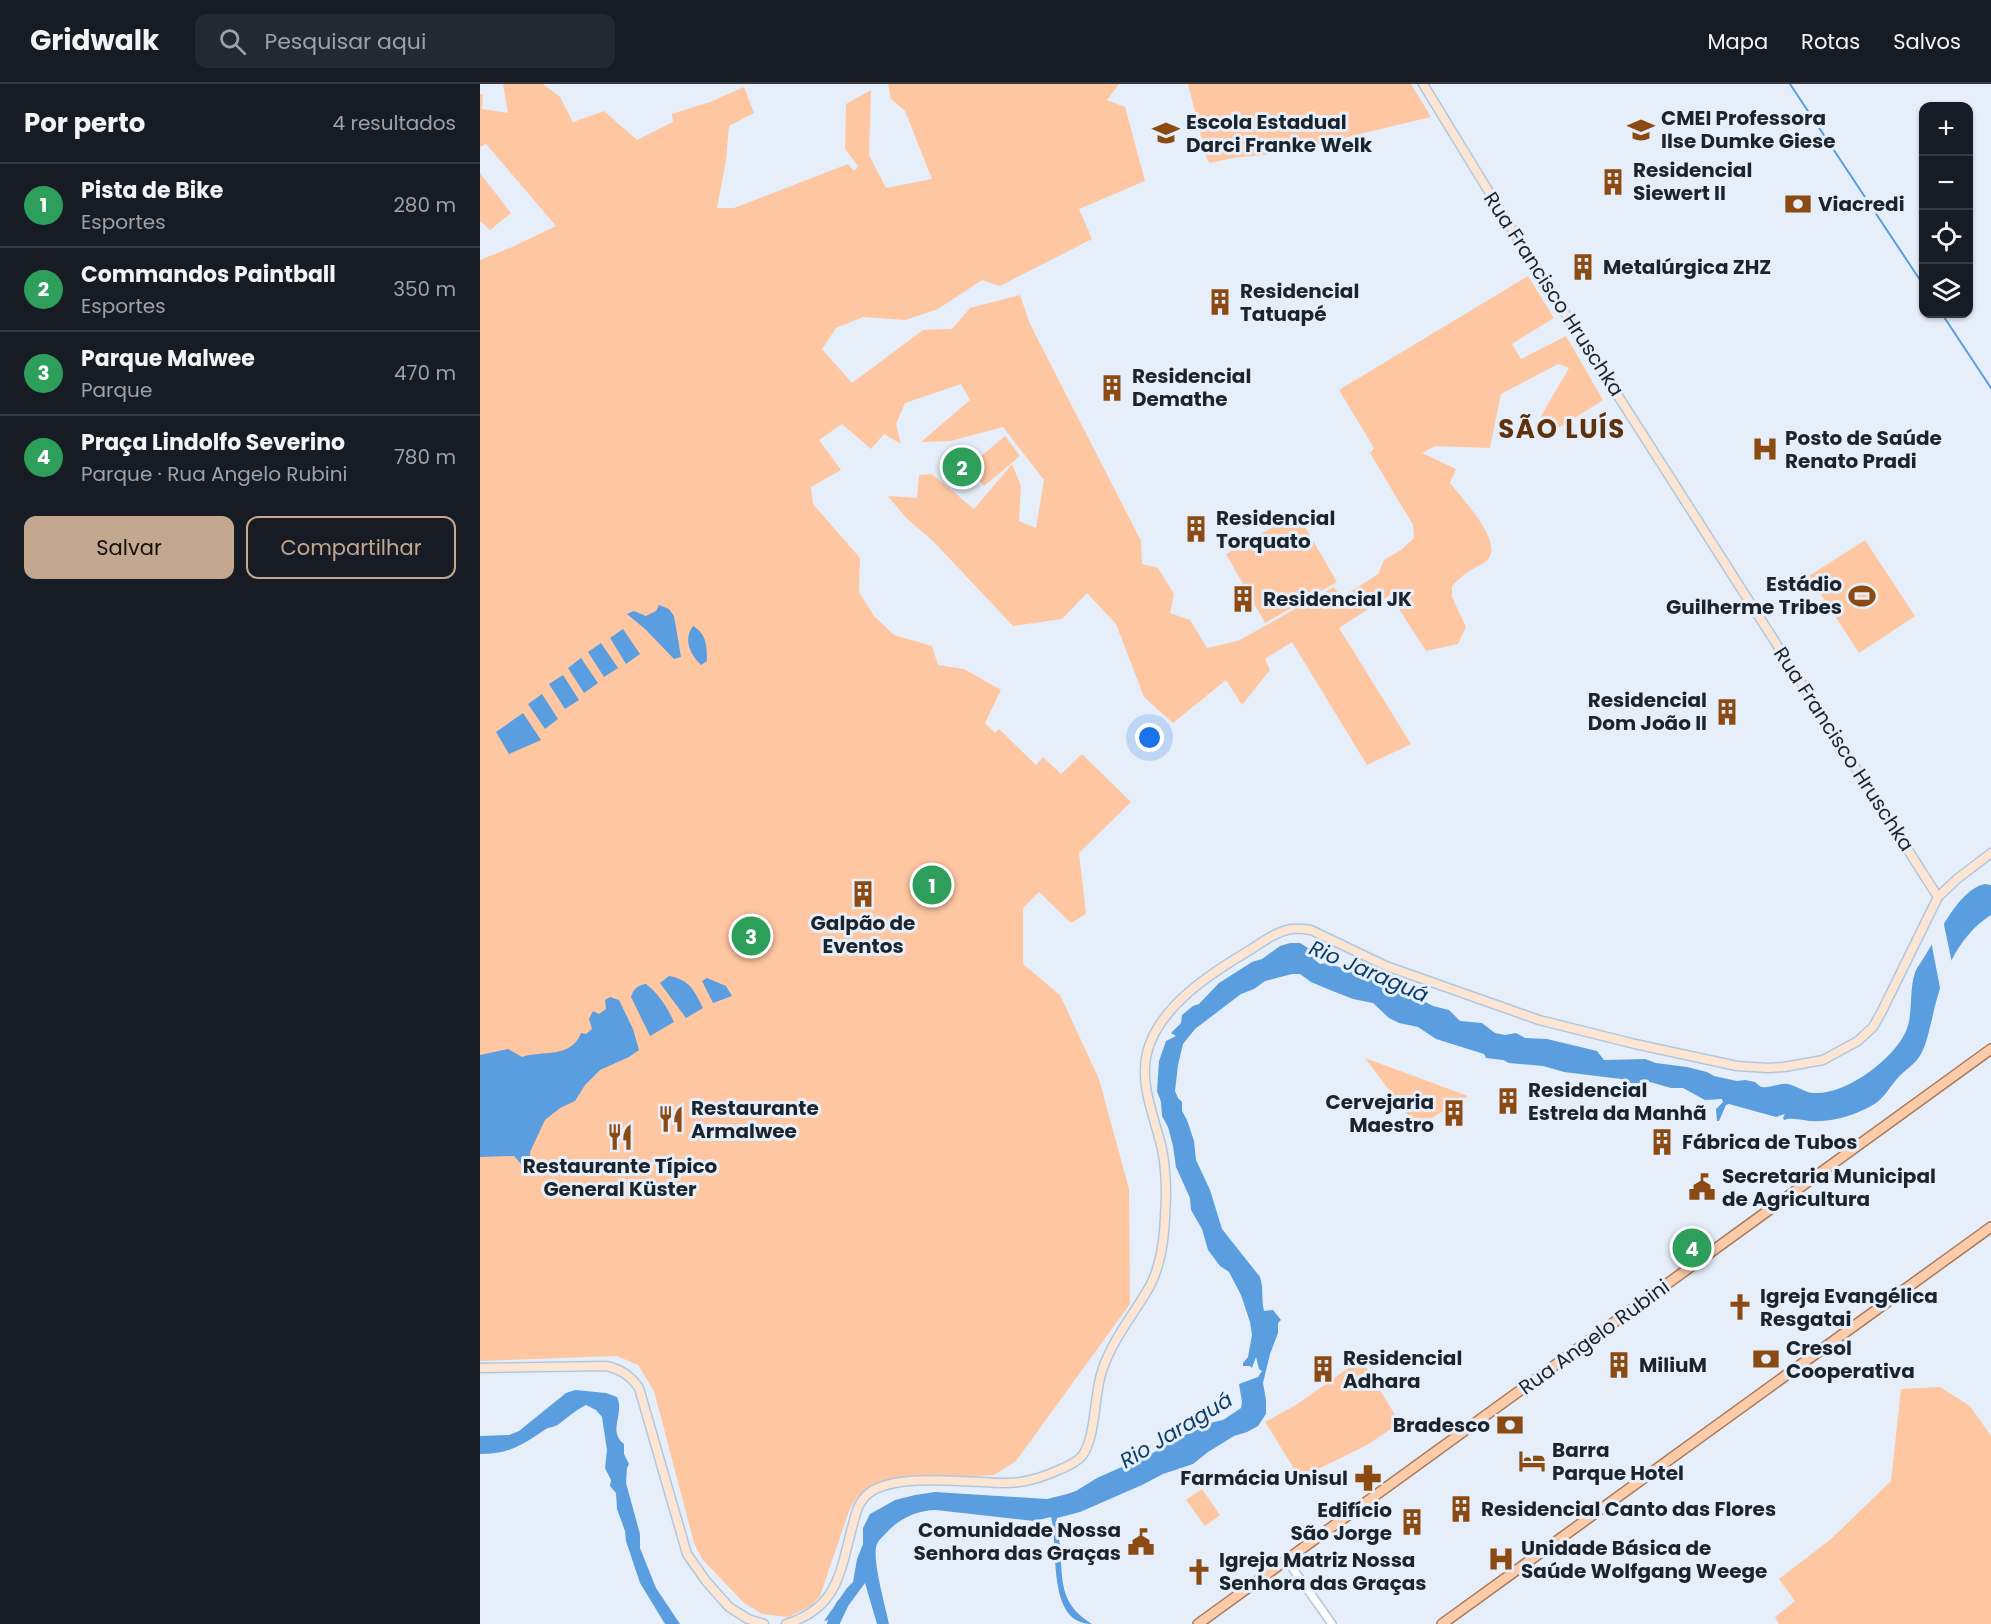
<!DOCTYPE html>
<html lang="pt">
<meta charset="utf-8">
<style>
:root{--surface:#171b24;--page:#242831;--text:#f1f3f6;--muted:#9ea1a6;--line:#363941;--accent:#c3a78f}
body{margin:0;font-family:Poppins,sans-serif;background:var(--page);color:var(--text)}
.controls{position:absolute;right:18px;top:18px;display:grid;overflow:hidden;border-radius:12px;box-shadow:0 2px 4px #0004}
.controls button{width:54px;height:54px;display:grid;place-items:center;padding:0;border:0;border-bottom:2px solid var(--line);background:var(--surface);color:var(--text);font:30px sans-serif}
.you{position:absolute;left:670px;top:654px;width:21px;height:21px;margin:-15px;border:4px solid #fff;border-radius:50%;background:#1a73e8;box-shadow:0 0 0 9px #1a73e833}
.badge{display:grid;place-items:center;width:39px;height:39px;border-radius:50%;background:var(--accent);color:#fff;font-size:20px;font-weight:700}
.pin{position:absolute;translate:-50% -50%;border:3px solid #fff;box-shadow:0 2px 6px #0006}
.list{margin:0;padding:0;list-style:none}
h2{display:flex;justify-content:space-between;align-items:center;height:78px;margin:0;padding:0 24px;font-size:26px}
h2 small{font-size:20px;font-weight:400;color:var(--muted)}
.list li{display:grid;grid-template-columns:39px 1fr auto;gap:18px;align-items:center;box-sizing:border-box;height:84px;padding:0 24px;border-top:2px solid var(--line)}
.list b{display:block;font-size:22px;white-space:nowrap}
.list p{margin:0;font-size:20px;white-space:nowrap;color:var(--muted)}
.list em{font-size:20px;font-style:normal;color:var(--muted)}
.actions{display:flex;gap:12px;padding:18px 24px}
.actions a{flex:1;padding:14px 0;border:2px solid var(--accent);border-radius:12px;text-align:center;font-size:21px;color:var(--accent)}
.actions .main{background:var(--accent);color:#111}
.icon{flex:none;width:33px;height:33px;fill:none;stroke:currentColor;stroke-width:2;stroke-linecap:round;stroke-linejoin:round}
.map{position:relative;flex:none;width:1511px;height:1540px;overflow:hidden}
header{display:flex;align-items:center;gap:36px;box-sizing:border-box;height:84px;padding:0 30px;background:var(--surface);border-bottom:2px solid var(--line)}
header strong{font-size:28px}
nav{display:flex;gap:33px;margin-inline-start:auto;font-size:21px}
.search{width:420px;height:54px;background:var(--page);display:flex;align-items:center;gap:15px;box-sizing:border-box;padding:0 21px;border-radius:12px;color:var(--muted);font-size:22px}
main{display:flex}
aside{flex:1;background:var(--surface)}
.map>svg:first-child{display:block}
.green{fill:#fec7a2}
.water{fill:#5a9edf}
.pier{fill:#e6eff9}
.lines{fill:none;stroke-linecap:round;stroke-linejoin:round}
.stream{stroke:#5a9edf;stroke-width:2}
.river{stroke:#5a9edf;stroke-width:12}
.tertiary-casing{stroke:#afc7df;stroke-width:10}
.secondary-casing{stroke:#afc7df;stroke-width:11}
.primary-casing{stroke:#ab7a59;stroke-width:12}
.tertiary{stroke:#fff;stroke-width:7}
.secondary{stroke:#fde5d4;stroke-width:8}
.primary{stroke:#fbcbaa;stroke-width:9}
.labels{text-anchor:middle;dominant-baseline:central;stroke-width:6;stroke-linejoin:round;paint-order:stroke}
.poi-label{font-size:20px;font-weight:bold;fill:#1b242d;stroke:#e6eff9;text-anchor:start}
.street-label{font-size:20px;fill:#1b242d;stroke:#e6eff9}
.water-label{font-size:21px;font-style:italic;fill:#0a3d67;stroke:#e6eff9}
.district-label{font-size:26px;font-weight:bold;letter-spacing:1.5px;fill:#5f320d;stroke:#e6eff9}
</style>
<header>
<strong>Gridwalk</strong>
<div class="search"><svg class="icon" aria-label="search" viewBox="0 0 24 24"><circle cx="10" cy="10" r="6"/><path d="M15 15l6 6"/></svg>Pesquisar aqui</div>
<nav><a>Mapa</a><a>Rotas</a><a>Salvos</a></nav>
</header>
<main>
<aside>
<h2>Por perto<small>4 resultados</small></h2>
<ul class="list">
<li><span class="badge" style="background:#2e9e5b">1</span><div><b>Pista de Bike</b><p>Esportes</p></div><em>280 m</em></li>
<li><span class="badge" style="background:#2e9e5b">2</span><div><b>Commandos Paintball</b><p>Esportes</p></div><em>350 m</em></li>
<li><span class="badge" style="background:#2e9e5b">3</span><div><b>Parque Malwee</b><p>Parque</p></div><em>470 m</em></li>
<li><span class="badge" style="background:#2e9e5b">4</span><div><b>Praça Lindolfo Severino</b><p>Parque · Rua Angelo Rubini</p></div><em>780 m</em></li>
</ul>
<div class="actions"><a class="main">Salvar</a><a>Compartilhar</a></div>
</aside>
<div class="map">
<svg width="1511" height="1540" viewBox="0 0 1511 1540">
<rect width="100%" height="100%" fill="#e6eff9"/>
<!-- green -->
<path class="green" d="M23,0h40l17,13 13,25 31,-11 33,29 36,-18 -1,-8 38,-12 34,-15 10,26 -25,13 -3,35 -9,47h17l114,-44 6,7 4,-5 -13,-17 1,-45 25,-14 -2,65 17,33 46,-9 -27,-68 -14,-12 -3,-15h231l-12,16 18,7 20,74 -66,28 13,30 -92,47 -18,-6 -44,29 -33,11 -42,-3 -27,11 -14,21 30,34 71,-53 29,-1 18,-21 50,-13 10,29 111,217 1,23 16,4 16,26 -4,19 20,7 17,28 31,-7 96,-54 7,11 37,-24 6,-14 17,-10 13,-12 -1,-13 -43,-72 4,-5 -35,-58 189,-114 26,42 -42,26 9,15 45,-23 37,64 -46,29 -16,-13 28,-48 -11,-4 -57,30 -11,54 -55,-2 -13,7 34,16 -6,14c11,14 52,57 39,75 -4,6 -14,9 -20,13 -6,4 -12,10 -17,15v11l14,30 -8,17 -32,7 -36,-56 -51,33 72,116 -44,21 -75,-123 -27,17 5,11 -28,35 -16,-25 -53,43 -29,-26 -28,-73 -29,-31 -25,26 -49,7 -80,-85 -27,-23 -18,-22 29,2 2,-23 13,-1 42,35 38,-45 9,22 -2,35 17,7 8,-48 -41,-53 -52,14 -30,1 49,-42 -9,-16 -56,19 -9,21 5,20 -17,-10 -13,15 -29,-25 -23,16 22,30 -30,17 2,17 47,54 -1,34 15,24 20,19 38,11 6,19 26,4 37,21 -16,33 10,10 4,-4 37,36 7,-8 18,17 21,-20 49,48 -52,51 7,61 -15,9 -32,-31 -16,16v56l37,31 39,84 30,110 1,115 -114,157 -22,14 -100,5 -21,7 -16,10 -8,14 -29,85 -10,11 -22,10 -26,-3 -18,-11 -42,-44 -8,-16 -40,-152 -16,-26 -21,-9 -137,5v-1101l32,-13 44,-21 -70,-82 -6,3v-53h3l-1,15 26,4z
M708,0h223l20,33 -150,36 -49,5 -22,5 -3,-4z
M0,89l31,40 -21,17 -10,-9z
M525,352l15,20 -36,30 -16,-19z
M817,429l40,69 -72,41 -39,-69z
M1385,456l50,76 -56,37 -50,-77z
M885,974l103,38 -51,31z
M1227,1149l4,5 -35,25 -3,-5z
M881,1275l39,64 -33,22 -67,33 -35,-56 31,-17z
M1460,1303l30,19 21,30v188h-212l-4,-7 20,-16 -16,-22 52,-40 60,-58 10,-92z
M722,1405l18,26 -15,11 -19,-26z"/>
<!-- water -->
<path class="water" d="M179,521l10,4 5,7 7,41 -7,2 -29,-30 -18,-15 7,-3 12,5 10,-5z
M213,542c14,8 14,21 14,35l-6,4c-11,-11 -18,-25 -8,-39z
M143,545l17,25 -14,10 -16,-26z
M121,559l17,25 -14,9 -16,-25z
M101,574l17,25 -14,10 -16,-25z
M83,591l16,25 -14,9 -16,-25z
M62,610l16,25 -13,10 -17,-25z
M43,629l18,27 -32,14 -13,-22z
M1505,800l6,1v30c-36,23 -50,64 -59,104 -3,11 -5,24 -11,35 -6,11 -17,16 -25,26 -7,8 -14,21 -25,26 -17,9 -32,14 -51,15 -11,2 -26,-5 -36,-1l-1,-2 2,-4 -9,3 -47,-13 -3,1 -7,16h-2l-1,-12 7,-7 -1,-3 -17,1 -22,-12h-12l-21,-6 -16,2 -13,-5 -57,-7 -21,-6 -34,-3 -6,-3 -17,-2 -2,-4 -48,-15 -18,-12 -19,-4 -10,-5 -16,-15 -20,-4 -23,-9 -19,-8 -11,-8h-8l-27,7 -11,8 -13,5 -46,35 -12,15 -5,21 -3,26 3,7 4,4v9l5,9 7,21 2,19 14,30 12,39 38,48c4,12 1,22 4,34l9,-1 8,10 -3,3v10l-8,21 -7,29 3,17v14l-8,12 -11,6 -13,4 -26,16 -15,12 -30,10 -21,11 -62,27 -23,6c-2,8 2,18 3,27 3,35 -2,58 32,79 -46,0 -33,-77 -41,-107l-17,4 -98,-11c-18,0 -35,8 -47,20 -4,5 -10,9 -12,14 -6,13 9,64 12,80h-12l-12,-41 -25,34 -16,4 23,-33 6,-6 4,-23 6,-15v-16l7,-14 11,-6 14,-8 20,-5 20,-3 112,7 20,-5 9,-3 21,-13 54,-24 54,-30 18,-4 18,-12 1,-6 -3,-18 19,-7 4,-6 -3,-2 -3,-12 -4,11 -2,-2h-7v-3l5,-6 4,-22 -2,-13 -9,-27 -12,-23 -9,-6 -12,-16 -6,-21 -11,-19 -1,-12 -14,-31 -3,-21 -5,-19 -6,-11 -1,-14 -4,-11 2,-30 7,-20 10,-5 -5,-3 10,-10 1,-8 11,-9 6,-2 20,-21 33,-21 10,-3 18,-13 10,-3h10l8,5 8,8 -1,4 5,4 7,-1 15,5 68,26 23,12 16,4 11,11 22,2 13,10 10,2 11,-2 9,5 22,1 50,12 7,9 41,-1 11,4 31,4 20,5 7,4 23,5 8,-1 10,2 6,5c9,1 18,-4 27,-3 9,2 18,9 26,9 32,2 80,-34 92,-62 8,-17 2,-46 11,-63 17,-22 39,-79 68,-84z
M189,892c21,4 25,14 34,32l-17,10 -26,-35z
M227,894l19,8 6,10 -19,7 -11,-22z
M166,900c13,10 21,23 28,38l-24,14 -19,-39c2,-8 7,-12 15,-13z
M130,913l9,3 14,29 6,21 -10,7 -29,13 -15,15 -10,16 -15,7 -15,12 -15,32v11l-8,2 -8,-9 -34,1v-102l28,-6 14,8c20,-7 49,2 59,-24l5,1 6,-5 -3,-10 4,-8 6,3 7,-5 -1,-9z
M95,1306l31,3 11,4c8,17 -10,34 7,47v10l5,10 -2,4 -1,15 14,51v14l16,40 24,36h-15l-25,-41 -14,-42 -1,-10 -8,-22 -1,-16 -6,-7 1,-6 -6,-12 2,-18 -5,-33 -6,-7 -10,-5c-10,5 -18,12 -27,19 -4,3 -9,3 -13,5 -24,16 -36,25 -66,25v-18l29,-1 10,-4 47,-38z"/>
<!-- pier -->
<path class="pier" d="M1463,836l9,43 -10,35 -11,-57z"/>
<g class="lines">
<!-- stream -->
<path class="stream" d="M1310,0l134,202
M1462,230l49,74"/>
<!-- river -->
<path class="river" d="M353,1540l9,-19"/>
<defs>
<path id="tertiary" d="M806,1475l46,65"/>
<path id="secondary" d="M943,0l93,152 422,661
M0,1284l126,-2c15,3 25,10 33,22l48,166 19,27 23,26 19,12 16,5
M306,1540c53,-16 54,-53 67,-100 3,-12 6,-23 16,-31 28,-21 103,-10 137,-10 19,0 38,-6 55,-14 7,-3 16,-7 21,-13 14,-18 12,-62 20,-85 10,-31 32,-57 48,-85 14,-27 15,-61 16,-91 0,-15 -1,-31 -4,-46 -7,-31 -23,-64 -15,-96 11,-46 64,-80 103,-103 12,-8 26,-18 41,-21 7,-1 14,0 20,1l75,36 153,54 96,24 102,22 31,2 16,-1 39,-7 35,-19 15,-14 8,-14 57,-116 19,-18 34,-26"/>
<path id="primary" d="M718,1540l793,-575
M962,1540l549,-397"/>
</defs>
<!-- tertiary casing -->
<use href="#tertiary" class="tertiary-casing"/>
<!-- secondary casing -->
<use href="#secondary" class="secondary-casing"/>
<!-- primary casing -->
<use href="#primary" class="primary-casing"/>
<!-- tertiary -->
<use href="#tertiary" class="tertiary"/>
<!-- secondary -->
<use href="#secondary" class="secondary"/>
<!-- primary -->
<use href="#primary" class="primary"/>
</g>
<!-- icons -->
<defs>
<symbol id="school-bare" viewBox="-9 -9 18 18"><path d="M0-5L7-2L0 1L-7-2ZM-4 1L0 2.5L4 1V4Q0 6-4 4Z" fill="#8a4a12" stroke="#e6eff9" stroke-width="2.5" paint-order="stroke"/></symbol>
<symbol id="building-bare" viewBox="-9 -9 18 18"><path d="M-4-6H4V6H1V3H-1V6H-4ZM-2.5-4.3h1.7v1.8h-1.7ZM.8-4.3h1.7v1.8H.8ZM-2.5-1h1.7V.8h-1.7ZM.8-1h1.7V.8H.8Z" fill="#8a4a12" stroke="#e6eff9" stroke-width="2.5" paint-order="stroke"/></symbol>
<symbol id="bank-bare" viewBox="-9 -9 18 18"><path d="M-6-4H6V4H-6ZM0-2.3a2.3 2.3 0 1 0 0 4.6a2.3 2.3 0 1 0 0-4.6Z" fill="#8a4a12" stroke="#e6eff9" stroke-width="2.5" paint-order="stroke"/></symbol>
<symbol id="hospital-bare" viewBox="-9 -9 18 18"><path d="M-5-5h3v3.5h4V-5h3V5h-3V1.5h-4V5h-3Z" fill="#8a4a12" stroke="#e6eff9" stroke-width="2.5" paint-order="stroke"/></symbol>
<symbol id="stadium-bare" viewBox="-9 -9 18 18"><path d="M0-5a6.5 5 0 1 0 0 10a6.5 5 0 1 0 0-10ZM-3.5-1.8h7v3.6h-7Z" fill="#8a4a12" stroke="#e6eff9" stroke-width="2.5" paint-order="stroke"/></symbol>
<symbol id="restaurant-bare" viewBox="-9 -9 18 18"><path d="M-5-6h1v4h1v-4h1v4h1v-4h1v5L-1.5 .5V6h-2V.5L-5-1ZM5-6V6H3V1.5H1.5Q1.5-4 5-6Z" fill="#8a4a12" stroke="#e6eff9" stroke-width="2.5" paint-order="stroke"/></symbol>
<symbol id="civic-bare" viewBox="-9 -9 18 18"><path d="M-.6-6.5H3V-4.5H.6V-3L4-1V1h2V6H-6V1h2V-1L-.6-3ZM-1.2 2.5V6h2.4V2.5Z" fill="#8a4a12" stroke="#e6eff9" stroke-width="2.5" paint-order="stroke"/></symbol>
<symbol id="church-bare" viewBox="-9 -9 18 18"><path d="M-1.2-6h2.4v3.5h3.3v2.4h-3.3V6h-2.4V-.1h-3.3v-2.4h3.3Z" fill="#8a4a12" stroke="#e6eff9" stroke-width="2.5" paint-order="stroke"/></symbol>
<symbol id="hotel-bare" viewBox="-9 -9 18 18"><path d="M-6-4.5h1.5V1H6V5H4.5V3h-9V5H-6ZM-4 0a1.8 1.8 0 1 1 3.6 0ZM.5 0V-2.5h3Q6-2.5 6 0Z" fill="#8a4a12" stroke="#e6eff9" stroke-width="2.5" paint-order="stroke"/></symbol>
<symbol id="pharmacy-bare" viewBox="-9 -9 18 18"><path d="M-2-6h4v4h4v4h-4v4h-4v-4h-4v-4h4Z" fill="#8a4a12" stroke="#e6eff9" stroke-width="2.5" paint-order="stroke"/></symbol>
</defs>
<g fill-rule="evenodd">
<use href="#school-bare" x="1142" y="27" width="38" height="38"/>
<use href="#school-bare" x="667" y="30" width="38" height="38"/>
<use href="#building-bare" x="1114" y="79" width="38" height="38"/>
<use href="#bank-bare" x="1299" y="101" width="38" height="38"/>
<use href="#building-bare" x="1084" y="164" width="38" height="38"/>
<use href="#building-bare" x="721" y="199" width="38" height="38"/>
<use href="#building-bare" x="613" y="285" width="38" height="38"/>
<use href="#hospital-bare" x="1266" y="346" width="38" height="38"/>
<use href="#building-bare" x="697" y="426" width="38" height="38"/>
<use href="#stadium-bare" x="1363" y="493" width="38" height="38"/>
<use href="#building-bare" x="744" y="496" width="38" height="38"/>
<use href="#building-bare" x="1228" y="609" width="38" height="38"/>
<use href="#building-bare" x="364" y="791" width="38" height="38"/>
<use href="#building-bare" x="1009" y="998" width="38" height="38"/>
<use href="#building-bare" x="955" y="1010" width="38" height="38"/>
<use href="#restaurant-bare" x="172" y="1016" width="38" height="38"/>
<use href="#restaurant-bare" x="121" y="1034" width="38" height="38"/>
<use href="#building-bare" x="1163" y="1039" width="38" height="38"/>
<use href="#civic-bare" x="1203" y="1084" width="38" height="38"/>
<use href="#church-bare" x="1241" y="1204" width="38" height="38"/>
<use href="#bank-bare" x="1267" y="1256" width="38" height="38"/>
<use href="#building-bare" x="1120" y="1262" width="38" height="38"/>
<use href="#building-bare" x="824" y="1266" width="38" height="38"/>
<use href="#bank-bare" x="1011" y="1322" width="38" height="38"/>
<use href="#hotel-bare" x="1033" y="1358" width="38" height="38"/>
<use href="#pharmacy-bare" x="869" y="1375" width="38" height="38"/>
<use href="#building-bare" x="962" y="1406" width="38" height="38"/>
<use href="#building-bare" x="913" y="1419" width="38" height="38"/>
<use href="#civic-bare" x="642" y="1439" width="38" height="38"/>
<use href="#hospital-bare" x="1002" y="1456" width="38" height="38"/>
<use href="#church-bare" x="700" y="1469" width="38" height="38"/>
</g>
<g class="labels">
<!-- poi labels -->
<g class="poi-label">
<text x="1181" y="34">CMEI Professora<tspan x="1181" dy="23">Ilse Dumke Giese</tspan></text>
<text x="706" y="38">Escola Estadual<tspan x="706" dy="23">Darci Franke Welk</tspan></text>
<text x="1153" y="86">Residencial<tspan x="1153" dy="23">Siewert II</tspan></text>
<text x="1338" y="120">Viacredi</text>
<text x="1123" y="183">Metalúrgica ZHZ</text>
<text x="760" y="207">Residencial<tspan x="760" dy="23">Tatuapé</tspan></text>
<text x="652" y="292">Residencial<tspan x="652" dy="23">Demathe</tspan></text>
<text x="1305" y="354">Posto de Saúde<tspan x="1305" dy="23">Renato Pradi</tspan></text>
<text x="736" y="434">Residencial<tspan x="736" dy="23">Torquato</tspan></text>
<text x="1362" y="500" text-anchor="end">Estádio<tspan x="1362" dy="23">Guilherme Tribes</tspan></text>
<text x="783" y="515">Residencial JK</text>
<text x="1227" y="616" text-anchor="end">Residencial<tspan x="1227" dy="23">Dom João II</tspan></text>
<text x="383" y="839" text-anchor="middle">Galpão de<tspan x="383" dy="23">Eventos</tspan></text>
<text x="1048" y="1006">Residencial<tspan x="1048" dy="23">Estrela da Manhã</tspan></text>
<text x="954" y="1018" text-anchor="end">Cervejaria<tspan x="954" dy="23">Maestro</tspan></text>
<text x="211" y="1024">Restaurante<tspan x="211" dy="23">Armalwee</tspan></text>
<text x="1202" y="1058">Fábrica de Tubos</text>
<text x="140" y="1082" text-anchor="middle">Restaurante Típico<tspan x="140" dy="23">General Küster</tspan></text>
<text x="1242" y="1092">Secretaria Municipal<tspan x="1242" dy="23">de Agricultura</tspan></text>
<text x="1280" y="1212">Igreja Evangélica<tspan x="1280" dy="23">Resgatai</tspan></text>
<text x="1306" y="1264">Cresol<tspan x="1306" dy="23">Cooperativa</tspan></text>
<text x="863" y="1274">Residencial<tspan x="863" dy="23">Adhara</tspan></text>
<text x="1159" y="1281">MiliuM</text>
<text x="1010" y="1341" text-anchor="end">Bradesco</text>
<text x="1072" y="1366">Barra<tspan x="1072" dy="23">Parque Hotel</tspan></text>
<text x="868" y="1394" text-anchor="end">Farmácia Unisul</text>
<text x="1001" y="1425">Residencial Canto das Flores</text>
<text x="912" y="1426" text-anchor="end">Edifício<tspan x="912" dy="23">São Jorge</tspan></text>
<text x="641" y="1446" text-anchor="end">Comunidade Nossa<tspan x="641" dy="23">Senhora das Graças</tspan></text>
<text x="1041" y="1464">Unidade Básica de<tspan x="1041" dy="23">Saúde Wolfgang Weege</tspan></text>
<text x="739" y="1476">Igreja Matriz Nossa<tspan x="739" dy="23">Senhora das Graças</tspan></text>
</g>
<!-- street labels -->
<g class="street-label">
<text transform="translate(1074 210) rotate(57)">Rua Francisco Hruschka</text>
<text transform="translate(1364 665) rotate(57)">Rua Francisco Hruschka</text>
<text transform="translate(1114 1253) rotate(-36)">Rua Angelo Rubini</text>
</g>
<!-- water labels -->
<g class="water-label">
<text transform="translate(889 887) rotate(23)">Rio Jaraguá</text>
<text transform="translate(696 1346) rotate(-31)">Rio Jaraguá</text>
</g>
<!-- district labels -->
<g class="district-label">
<text x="1082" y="345">SÃO LUÍS</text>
</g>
</g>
</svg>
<div class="controls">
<button>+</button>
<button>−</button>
<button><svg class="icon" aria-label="locate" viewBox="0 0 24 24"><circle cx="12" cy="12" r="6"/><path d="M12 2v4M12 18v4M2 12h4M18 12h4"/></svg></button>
<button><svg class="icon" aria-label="layers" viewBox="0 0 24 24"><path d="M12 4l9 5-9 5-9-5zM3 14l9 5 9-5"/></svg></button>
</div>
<div class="you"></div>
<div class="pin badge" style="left:452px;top:801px;background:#2e9e5b">1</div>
<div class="pin badge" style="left:482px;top:383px;background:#2e9e5b">2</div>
<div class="pin badge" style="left:271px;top:852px;background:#2e9e5b">3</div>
<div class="pin badge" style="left:1212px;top:1164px;background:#2e9e5b">4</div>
</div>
</main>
